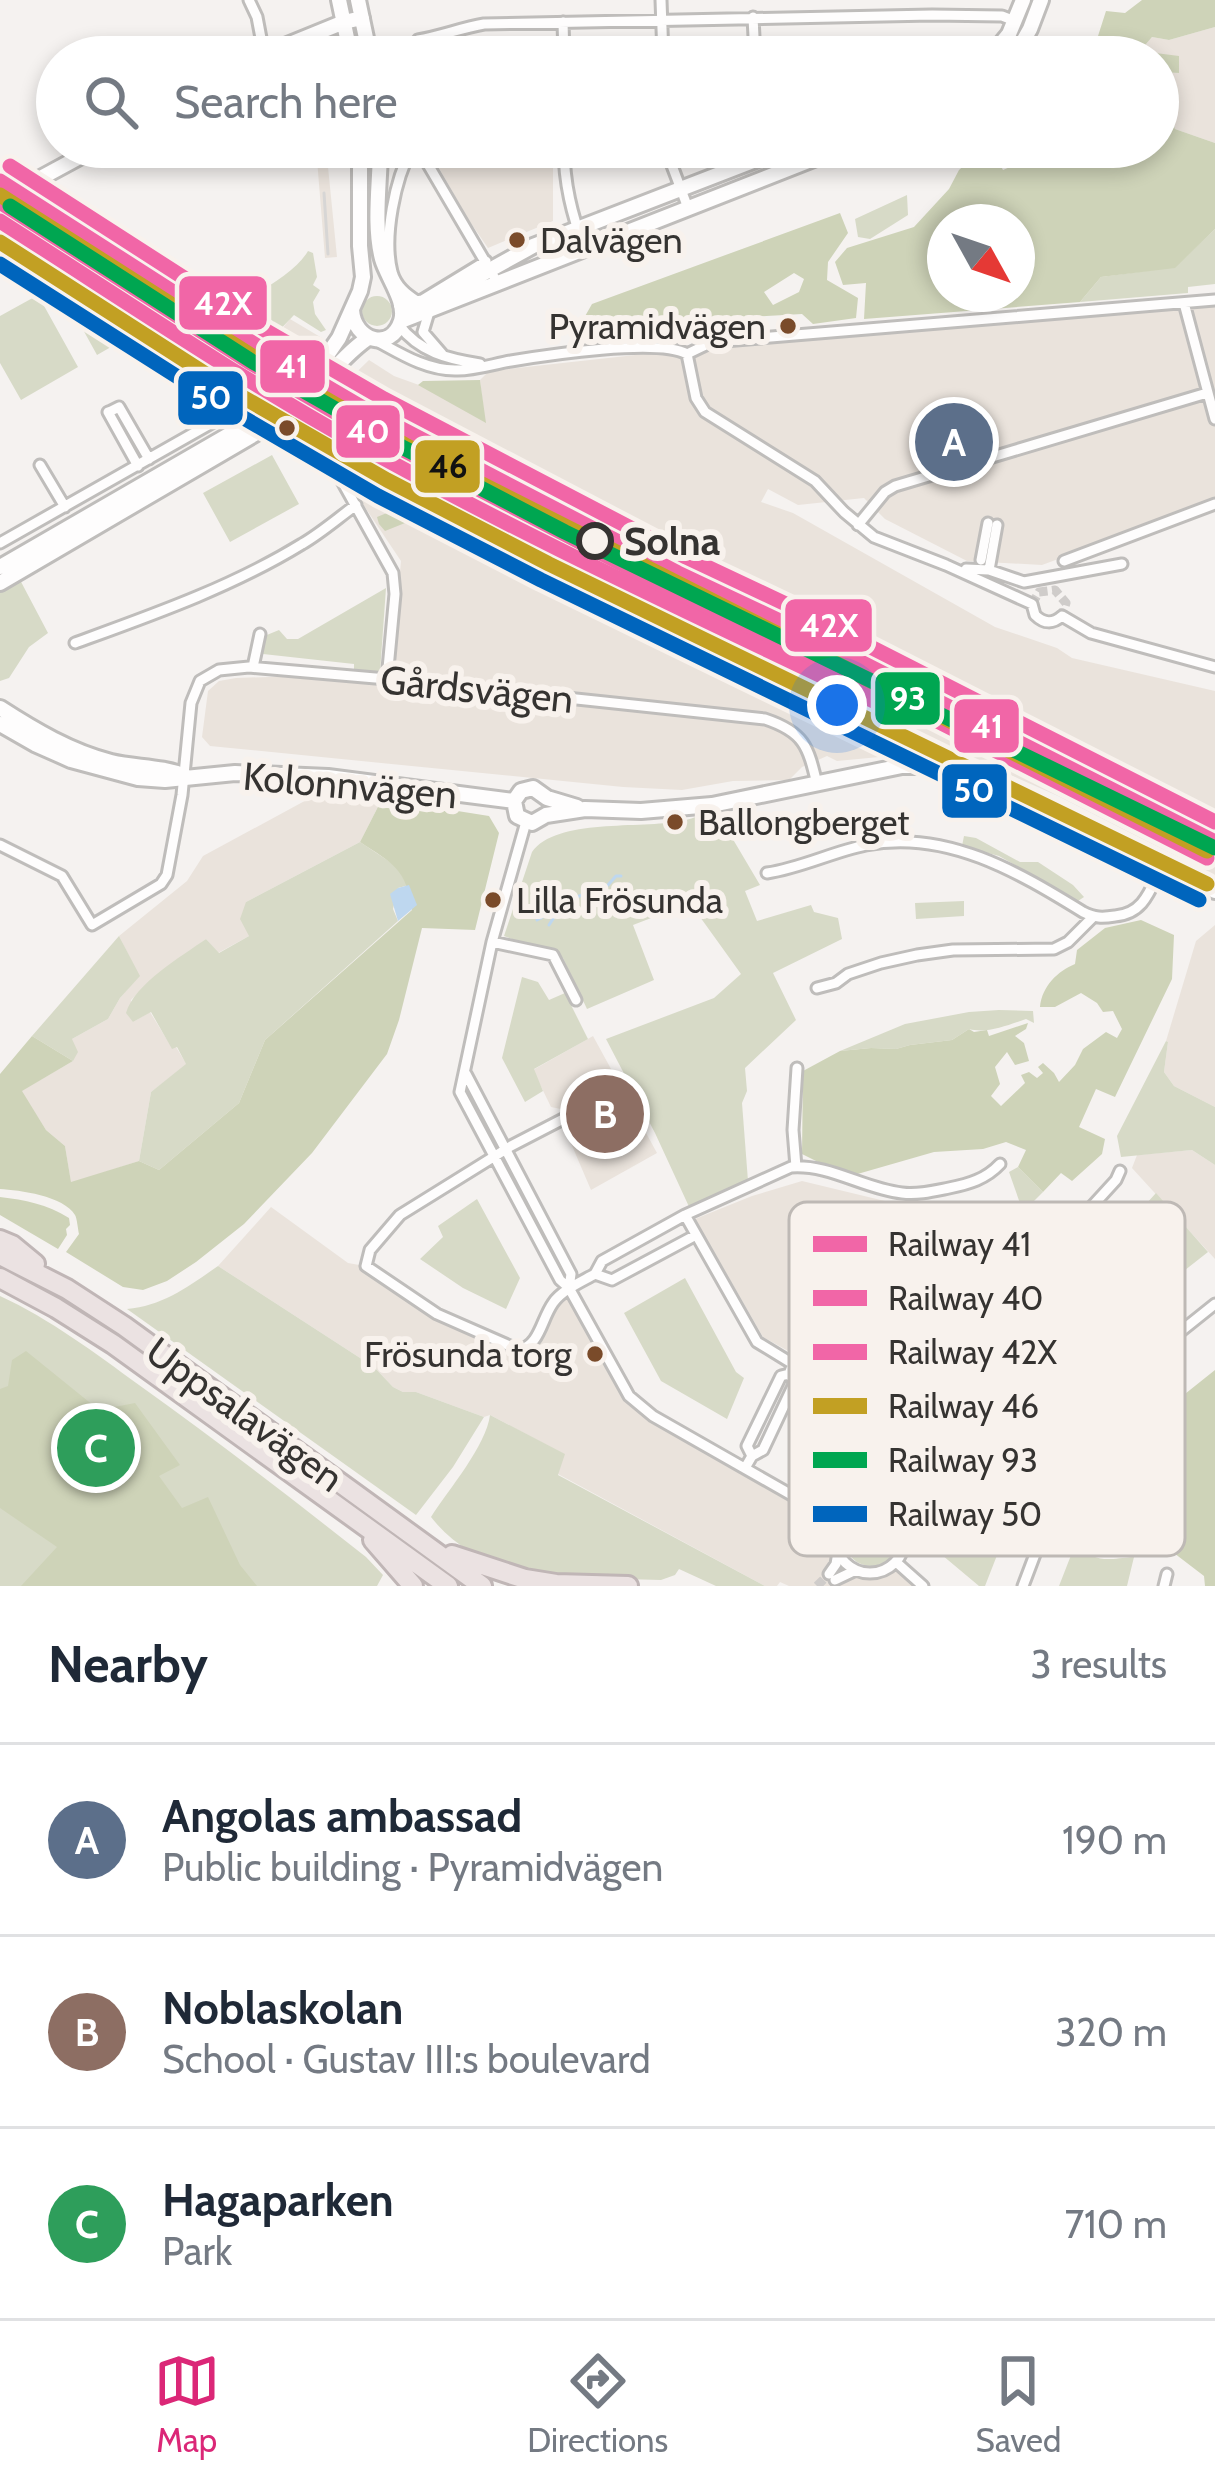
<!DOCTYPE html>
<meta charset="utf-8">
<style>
:root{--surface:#fff;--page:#f6f6f7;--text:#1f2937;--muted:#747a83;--line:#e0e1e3;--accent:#db2777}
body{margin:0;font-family:Cabin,sans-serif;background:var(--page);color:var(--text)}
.compass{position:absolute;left:927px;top:204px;width:108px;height:108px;border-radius:50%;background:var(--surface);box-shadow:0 6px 18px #0003;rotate:130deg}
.you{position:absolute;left:837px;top:705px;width:42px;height:42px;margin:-30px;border:9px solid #fff;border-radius:50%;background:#1a73e8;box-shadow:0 0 0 18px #1a73e833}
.badge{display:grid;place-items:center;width:78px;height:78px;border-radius:50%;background:var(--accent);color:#fff;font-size:39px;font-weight:700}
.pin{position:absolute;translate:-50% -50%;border:6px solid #fff;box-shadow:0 3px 12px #0006}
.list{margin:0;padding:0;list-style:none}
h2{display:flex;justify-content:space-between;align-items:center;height:156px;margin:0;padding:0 48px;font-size:51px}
h2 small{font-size:39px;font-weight:400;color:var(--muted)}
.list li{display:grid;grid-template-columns:78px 1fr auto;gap:36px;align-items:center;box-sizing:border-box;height:192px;padding:0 48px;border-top:3px solid var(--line)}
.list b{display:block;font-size:45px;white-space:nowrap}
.list p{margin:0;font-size:39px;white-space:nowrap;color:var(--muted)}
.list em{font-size:39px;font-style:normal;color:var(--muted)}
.icon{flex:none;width:66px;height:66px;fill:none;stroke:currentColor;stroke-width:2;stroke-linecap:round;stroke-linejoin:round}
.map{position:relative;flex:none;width:1215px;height:1586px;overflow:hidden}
.search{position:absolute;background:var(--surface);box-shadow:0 6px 18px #0003;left:36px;right:36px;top:36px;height:132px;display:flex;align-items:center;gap:30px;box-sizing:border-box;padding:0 42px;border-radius:66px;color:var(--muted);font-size:45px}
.sheet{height:732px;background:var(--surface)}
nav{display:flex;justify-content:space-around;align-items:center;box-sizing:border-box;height:168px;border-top:3px solid var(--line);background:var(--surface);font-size:33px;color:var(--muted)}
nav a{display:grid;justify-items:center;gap:6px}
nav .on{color:var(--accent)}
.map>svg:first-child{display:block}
.built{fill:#eae3dc;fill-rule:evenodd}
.green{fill:#d7dac7}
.forest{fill:#ced3b8;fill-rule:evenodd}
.water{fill:#bed7ef}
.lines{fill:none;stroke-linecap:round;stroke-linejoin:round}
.stream{stroke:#bed7ef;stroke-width:3}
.street-tunnel{stroke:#cfccca;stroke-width:9;stroke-dasharray:9 4.5;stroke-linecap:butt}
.street-casing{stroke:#bfbdbb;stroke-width:15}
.secondary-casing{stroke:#bfbdbb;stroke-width:20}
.highway-casing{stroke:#c0b6b6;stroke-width:24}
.street{stroke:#fefdfd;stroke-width:9}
.secondary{stroke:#fefdfd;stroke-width:14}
.highway{stroke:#ebe2e2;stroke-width:18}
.tram{stroke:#d7d6d5;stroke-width:3}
.rail-1-casing{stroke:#f8f2ed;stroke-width:24}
.rail-2-casing{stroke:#f8f2ed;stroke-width:24}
.rail-3-casing{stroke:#f8f2ed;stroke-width:24}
.rail-4-casing{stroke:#f8f2ed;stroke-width:24}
.rail-5-casing{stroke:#f8f2ed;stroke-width:24}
.rail-6-casing{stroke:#f8f2ed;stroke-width:24}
.rail-1{stroke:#f166a7;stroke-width:15}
.rail-2{stroke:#f166a7;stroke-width:15}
.rail-3{stroke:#f166a7;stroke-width:15}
.rail-4{stroke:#c2a023;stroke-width:15}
.rail-5{stroke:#00a651;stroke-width:15}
.rail-6{stroke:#0065bd;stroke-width:15}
.bus-dot{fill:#7a4b2a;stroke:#f8f2ed;stroke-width:4.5}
.stop-dot{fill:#f8f2ed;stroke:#353331;stroke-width:6}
.labels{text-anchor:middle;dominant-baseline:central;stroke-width:12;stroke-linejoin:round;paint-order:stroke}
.bus-label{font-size:36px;fill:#353331;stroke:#f8f2ed;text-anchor:start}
.stop-label{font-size:39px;font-weight:bold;fill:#353331;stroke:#f8f2ed;text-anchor:start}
.street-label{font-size:39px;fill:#353331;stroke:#f8f2ed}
.key{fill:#f8f2ed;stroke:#beb9b5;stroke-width:3}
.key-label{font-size:33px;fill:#353331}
.line-badge{stroke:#f8f2ed;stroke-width:4.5}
.badge-label{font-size:33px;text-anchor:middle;font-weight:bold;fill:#fff}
.pale-badge-label{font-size:33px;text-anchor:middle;font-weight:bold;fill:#111}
</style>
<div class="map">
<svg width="1215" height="1586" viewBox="0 0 1215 1586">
<rect width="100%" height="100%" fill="#f5f2f0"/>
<!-- built -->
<path class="built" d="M1215,27v116l-40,-14 -17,-57 20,1 1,-16 -40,-5 13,-15 17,3z
M554,36v21h-131l28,-16z
M316,147h10l11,110 -12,1z
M427,147h126v74l-65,27 -20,-29z
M1215,303v198l-173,64 -75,-4 -82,-42 -21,-21 -66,7 -30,-16 -7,13 32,11 202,114 62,21 15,10 143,33v185l-157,-80 -136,-60 -11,18 -74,7 -10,-5 -25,11 -13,13 -56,1 -51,9 -59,-3 -413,-41 -8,-9 6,-46 11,-10 17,-3 155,-5 10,-112 -63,-94 23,-36 5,2 7,-13 -42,-23 38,-37 25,16 36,13 55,33 -5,-42 9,-9 219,-24zM644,596l78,38 -2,12 -27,-10 -12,-12 -40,-20z
M290,319l32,19 -8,13 -33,-21z
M266,338h6l32,22 -15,10 -32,-18z
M323,791l59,8 -22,43 -114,60 3,34 -31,17 -12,-14 -58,44 -17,17 2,22 17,-10 22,36 4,-1 11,18 -36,27 -12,69 -68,22 -6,-37 -19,-16 -25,-39 52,-30 -1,-22 36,-20 12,-21 19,-22 -20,-40 68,-55 16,-25z
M1215,925v182l-41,-21 -10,-14 4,-30 -2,-1 30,-100z
M593,1036l64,117 -66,37 -24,-56 7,-19 -4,-4 -19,-4 -18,-37z
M1192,1150l23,15v94l-83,-91 5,-13z
M802,1181l87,21v36h-64l11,126 -37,-7 -36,-20 -68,-118 57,-23z
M271,1207l77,56 17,3 71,48 91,36 28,-49 15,-12 59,108 209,126 -4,16 3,14 9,12 18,9h13l17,-9 22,21h-127l-9,-4 -3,4h-12l-207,-112 6,-20 -74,-39 -6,2 -68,-25h-13l-10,-5 -19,-20 -156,-101z"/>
<!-- green -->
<path class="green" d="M907,195l1,20 -38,24 -12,-2 -3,-18z
M1215,229v55l-27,3v6l-108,9 21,-25 74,-10z
M308,251l5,2 4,24 -4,8 7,5 -7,12 2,12 11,16 -5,2 -27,-17 -22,23 -6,1 -9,13 8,4 -2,3 21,14 25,-17 -5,13 -16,15 -4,-3 -3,3c-20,-8 -34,3 -47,17l-24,-22 -3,-10 -21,-31c9,-5 16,-12 24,-18 28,-18 82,-41 98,-69z
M106,262l14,23 -35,20 -14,-23z
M38,295l40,72 -57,33 -21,-37v-47z
M135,295l16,29 -54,31 -16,-29z
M362 311a15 15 0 1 1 30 0a15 15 0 1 1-30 0Z
M331,424l9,5 -4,6 9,6 -11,15 -14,-10 -9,-12 10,-7 8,1z
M272,455l27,49 -69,38 -27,-49z
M19,578l29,55 -19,14 -20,31 -9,3v-89z
M386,588l-6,84 -26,-1v-7l-91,-10 -1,-17 17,-7 8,9h11z
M709,812l22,24 29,49 -15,6 12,30 54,-16 3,7 24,6 4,21 -69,34 23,47 -51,48 2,23 -5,12 6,78 -57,30 -36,-78 -49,-94 108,-41 27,-24 -51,-71 -57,22 21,55 -67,29 -24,-51 -59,-22 28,-84c24,-34 109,-23 149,-31 9,-1 19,-6 28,-9z
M964,836l12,2 44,24h18l35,23 11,12 -6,4 -79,-45 -37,-10z
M360,842l39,26 10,17 -11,3 -5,21 5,12 -133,119 -26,63 -80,67 -20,-9 12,-69 35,-28 -9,-17 -5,2 -21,-37 -18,10 -7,-9c8,-29 56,-57 80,-74l13,14 30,-17 -9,-17 6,-17z
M964,901v15l-48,3 -1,-16z
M119,936l21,40 -20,22 -12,21 -36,20 6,13 -5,9 -41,-25z
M522,977l16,5 11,18 16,-7 23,46 -54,30 9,22 -18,11 -23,-44z
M999,1010l34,1 1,12 -8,-4c-18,6 -39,15 -57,10l-17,11 -42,5 -14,4 -25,-1 -31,3 65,-27 64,-12z
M1166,1041l2,1 -4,30 10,14 41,21v58l-23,-15 -71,7 -4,-21z
M1018,1167l25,25 -119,119 -91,6 -8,-80h116l81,-28 -13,-37z
M1156,1193l52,59 -201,158 -26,-24z
M477,1199l43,79 -14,31 -43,-21 -43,-29 23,-22 -5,-11z
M218,1266l156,101 19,20 10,5h13l68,25 -31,50 -37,48 -289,-206c36,-3 62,-23 91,-43z
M685,1278l51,94 8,6 -17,41 -66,-38 -37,-68z
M0,1296c50,23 95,57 139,89 77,55 152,113 227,172l17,18 -6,11h-377z
M490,1415l75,39 -7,21 207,111h-49l-37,-17 -4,6 -14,5c-77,-2 -177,6 -230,-63 18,-28 55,-71 59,-102z
M976,1473l42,40 -3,31 -12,-4 -18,46h-6l-37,-31 -3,-43z
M845 1540a26 26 0 1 1 52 0a26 26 0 1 1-52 0Z
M1075,1545c24,19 31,14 59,12l-7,29h-68z"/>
<!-- forest -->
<path class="forest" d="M1142,0h73v27l-46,13 -17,-3 -12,14 39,5v17l-21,-1v-15h-124l11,-14 28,9 25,-16 8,-25 19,2z
M1158,79l17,50 40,14v86l-40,39 -74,9 -21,25 -216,17 2,-36 -23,2 -8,-23 12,-14 67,-21 35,-38 10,-19 25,-23h7l12,23 54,-23h101zM945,222h72v72h-72z
M840,213l8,20 -20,29 -1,18 31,18 -2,20 -43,6 -11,-10 -121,7 -19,13 -22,-5 -23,5 -37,-9 12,-21zM794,273l10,6 -5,13 -26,13 -9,-13z
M480,380l6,43 -68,-38 5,-4z
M421,499l4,7 12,-3 15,5 -8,5h-14l-45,18 -6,-7 -2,-7z
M382,799l107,17 10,17 -24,97 -53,-2 -23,92 -12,34 -75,99 -68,71 -48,38 -29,19 -24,9 -20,-3 -57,-35 13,-18c-1,-4 -2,-16 -4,-19 -11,-19 -56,-25 -75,-26v-115l32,-38 41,25 -51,30 24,39 19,16 6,36 68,-21 20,9 80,-67 26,-63 147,-130c-6,-42 -19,-46 -52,-68z
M1141,920l33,15 -2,44 -57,118 -19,-8 -17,38 26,12 -3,15 -30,27 -11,-8 -18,19 -25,-25 8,-17 -20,-8 -23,7 -49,3 -80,23 -22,-6 -30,-15 1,-83 37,-20 31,-3 25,1 14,-4 42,-5 17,-11 5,3 13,-2 2,6 39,-13 -2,6 -11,7 9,7 5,18 -14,4 -8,-13 -12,15 5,17 -9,12 10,10 24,-23 -4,-8 8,-3 8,6 6,-5 -5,-6 5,-4 11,10 5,9 16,-17 8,-16 23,-17 11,6 5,-9 -9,-18 -10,1 -6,-9 -16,-10 -26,14h-15c2,-21 18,-36 35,-43l2,-14 28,-22z
M0,1197c25,3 47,7 69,21l1,7 -4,4 1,6 -9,14 -58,-34z
M26,1351l73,59 36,-7 45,62 -21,11 23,32 26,-11 32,68 17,21h-236l36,-39 -57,-39v-119l8,-3 4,-26z
M1215,1370v216h-10l-1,-10 -34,-26h-13c-12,-14 -19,-6 -35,-5 -9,0 -20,-4 -29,-4l-2,-16 -8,-3 -15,2 -6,-4 -10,-20z"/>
<!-- water -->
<path class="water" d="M409,885l8,20 -19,16 -8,-27 8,-6z"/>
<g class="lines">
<!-- stream -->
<path class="stream" d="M537,920l19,-10
M549,925l15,-23 44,-17 8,-9h5"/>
<!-- street-tunnel -->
<path class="street-tunnel" d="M1032,604l7,-12 16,-2 11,13 -4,13
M817,1586l12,-12"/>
<defs>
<path id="street" d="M249,0l8,17 7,37
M661,0l2,57
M753,17l2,40
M563,22l1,35
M418,40c23,-4 43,-12 66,-16l448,-9 70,1 13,5
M412,147l14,14 71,121
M564,147c0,37 8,67 20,101
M665,147l23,61
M412,148c-17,31 -29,89 -20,124 4,14 14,22 25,29l5,-1 64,-39
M1184,303l31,116
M429,312l-6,20 19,22
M399,325c20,27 49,34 81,39
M377,341c24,13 49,29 78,29 18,1 38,-6 56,-9 36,-6 147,-23 176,-7l25,-12 503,-42
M687,354l9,44 9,14 110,69 29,31 30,25 72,28 86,39 3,11c9,9 18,9 27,1l29,17 124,34
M111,411l8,-4 30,52
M111,411l-3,1 30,54
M40,465l25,42
M333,465l60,108 2,21 -8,85
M858,525l27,-33 10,-6 312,-93
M0,543l217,-123h33
M981,560l7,-37
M1064,561l151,-57
M966,569l23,1 35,12 98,-18
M989,570l8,-45
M75,643c77,-28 157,-56 227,-99 19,-11 36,-26 54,-39
M253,667l7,-33
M526,822l-34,120 -32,150 100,188 9,8 60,108 24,20 186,106
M0,845l62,31 30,49 69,-41 6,-9 15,-80 9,-92 9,-22 19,-11 30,-3 138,12 378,40c39,13 43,27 52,65
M767,873c34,-5 65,-21 99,-28 80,-16 152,27 217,67 12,6 19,6 32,4 29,-2 35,-26 47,-50
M492,942l61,13 23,45
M817,988l19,-5 12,-9 33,-11 36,-8 36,-5 101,-1 14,-7 25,-25
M466,1074l105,200 -2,14
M567,1117l-56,29 -111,69 -30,35 -4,16 71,48 82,36c21,-5 22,-30 34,-47 9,-13 28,-21 42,-29
M796,1167l-3,-37 4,-62
M685,1215l72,127 36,22 47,8 100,-10 29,-21 147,-161 4,-9
M696,1235l-84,45 -17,-6 7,-13 83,-46 106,-48c39,-3 73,22 111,26 16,2 32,-2 47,-5 20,-4 37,-9 51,-24
M940,1362l89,89
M919,1364l11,18 86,81 199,-159
M752,1456l-5,-10 34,-70 8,-2 2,-5
M745,1468l7,-12 11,-6 32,-68 -6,-8
M835 1538a35 35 0 1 1 70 0a35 35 0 1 1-70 0Z
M895,1514l96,-100
M896,1562l27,24
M829,1574l7,-10 2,-12
M835,1580l21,-10
M1023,1586l14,-37 -1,-15
M1164,1586l3,-12"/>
<path id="secondary" d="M339,0l12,57
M358,0l12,57
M258,57l86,-35 18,-4
M990,57l19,-23 14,-34
M1014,57l16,-28 11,-29
M0,200l98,-53
M401,306l31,-4 101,-56 256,-99
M352,310c2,31 39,42 49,11 6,-19 -14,-44 -19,-62 -9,-35 -2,-76 -2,-112
M401,321l443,-174
M0,567l265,-153 49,-40 25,-36 21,-47 3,-14 -3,-31v-99
M0,583l289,-169c29,-23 49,-55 79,-76
M0,708c34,22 71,44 111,54 25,6 50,4 74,14
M0,724l35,20 36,16 67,18 27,2 70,-7 93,4 186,24
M514,801l3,15 15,7 14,-8 39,-6 56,2 71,-6 190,-39h25l66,15 15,7 207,103
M514,801l7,-10 12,-3 14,10 30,9"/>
<path id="highway" d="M0,1240l12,5 23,19
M0,1255l67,34 57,37 358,260
M0,1278l56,30 57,36 335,242
M373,1540l40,46
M452,1555l73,24 31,5 72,2"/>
</defs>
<!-- street casing -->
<use href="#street" class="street-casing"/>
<!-- secondary casing -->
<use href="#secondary" class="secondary-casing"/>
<!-- highway casing -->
<use href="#highway" class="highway-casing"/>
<!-- street -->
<use href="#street" class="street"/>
<!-- secondary -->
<use href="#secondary" class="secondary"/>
<!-- highway -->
<use href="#highway" class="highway"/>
<!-- tram -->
<path class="tram" d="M324,193l4,61"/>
<defs>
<path id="rail-1" d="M0,181l259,166 116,68 303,158 104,49 433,220
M0,221c118,75 234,154 356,222 172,96 352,178 530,264"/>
<path id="rail-2" d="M0,202l249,160 118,69 303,158 104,49 433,220"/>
<path id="rail-3" d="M10,166l258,166 116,67 302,158 104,49 425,216"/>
<path id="rail-4" d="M0,195l254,162 153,89 800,405
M0,242l234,150 153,88 162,84 658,320"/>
<path id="rail-5" d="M10,206l243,156 151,86 161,84 650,316"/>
<path id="rail-6" d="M0,264l225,143 153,89 163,84 658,320"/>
</defs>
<!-- rail-1 casing -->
<use href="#rail-1" class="rail-1-casing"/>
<!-- rail-2 casing -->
<use href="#rail-2" class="rail-2-casing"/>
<!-- rail-3 casing -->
<use href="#rail-3" class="rail-3-casing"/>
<!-- rail-4 casing -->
<use href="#rail-4" class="rail-4-casing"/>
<!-- rail-5 casing -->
<use href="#rail-5" class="rail-5-casing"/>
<!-- rail-6 casing -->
<use href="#rail-6" class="rail-6-casing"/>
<!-- rail-1 -->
<use href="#rail-1" class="rail-1"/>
<!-- rail-2 -->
<use href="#rail-2" class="rail-2"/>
<!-- rail-3 -->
<use href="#rail-3" class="rail-3"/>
<!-- rail-4 -->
<use href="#rail-4" class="rail-4"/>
<!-- rail-5 -->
<use href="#rail-5" class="rail-5"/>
<!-- rail-6 -->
<use href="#rail-6" class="rail-6"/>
</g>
<!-- markers -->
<g class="bus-dot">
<circle cx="517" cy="240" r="10"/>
<circle cx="788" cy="326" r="10"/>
<circle cx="287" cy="428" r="10"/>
<circle cx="675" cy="822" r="10"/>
<circle cx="493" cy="900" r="10"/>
<circle cx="595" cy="1354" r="10"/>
</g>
<circle class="stop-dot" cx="595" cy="541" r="16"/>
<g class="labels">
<!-- bus labels -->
<g class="bus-label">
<text x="540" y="240">Dalvägen</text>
<text x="766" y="326" text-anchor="end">Pyramidvägen</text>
<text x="698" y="822">Ballongberget</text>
<text x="516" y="900">Lilla Frösunda</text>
<text x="572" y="1354" text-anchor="end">Frösunda torg</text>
</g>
<!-- stop labels -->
<g class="stop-label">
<text x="624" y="541">Solna</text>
</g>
<!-- street labels -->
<g class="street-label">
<text transform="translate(477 689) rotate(6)">Gårdsvägen</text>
<text transform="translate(350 785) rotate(5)">Kolonnvägen</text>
<text transform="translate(245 1414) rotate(36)">Uppsalavägen</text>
</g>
</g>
<!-- legend -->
<rect x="789" y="1202" width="396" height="354" rx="18" class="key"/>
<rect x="813" y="1236" width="54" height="16" fill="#f166a7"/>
<rect x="813" y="1290" width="54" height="16" fill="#f166a7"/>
<rect x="813" y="1344" width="54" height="16" fill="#f166a7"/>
<rect x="813" y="1398" width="54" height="16" fill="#c2a023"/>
<rect x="813" y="1452" width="54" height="16" fill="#00a651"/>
<rect x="813" y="1506" width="54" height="16" fill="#0065bd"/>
<g class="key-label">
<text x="888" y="1256">Railway 41</text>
<text x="888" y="1310">Railway 40</text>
<text x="888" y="1364">Railway 42X</text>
<text x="888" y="1418">Railway 46</text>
<text x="888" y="1472">Railway 93</text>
<text x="888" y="1526">Railway 50</text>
</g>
<g class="line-badge">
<rect x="177" y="274" width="92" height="58" rx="12" fill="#f166a7"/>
<rect x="258" y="338" width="69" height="57" rx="12" fill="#f166a7"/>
<rect x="176" y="369" width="69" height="58" rx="12" fill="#0065bd"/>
<rect x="334" y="403" width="68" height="57" rx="12" fill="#f166a7"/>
<rect x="413" y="438" width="69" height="57" rx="12" fill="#c2a023"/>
<rect x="783" y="597" width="91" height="57" rx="12" fill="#f166a7"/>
<rect x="873" y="670" width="69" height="57" rx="12" fill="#00a651"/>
<rect x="952" y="697" width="69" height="58" rx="12" fill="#f166a7"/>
<rect x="940" y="762" width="69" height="58" rx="12" fill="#0065bd"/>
</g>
<g class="badge-label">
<text x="223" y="315">42X</text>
<text x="292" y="378">41</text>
<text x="211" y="409">50</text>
<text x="368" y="443">40</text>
<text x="829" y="637">42X</text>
<text x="908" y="710">93</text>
<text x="987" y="738">41</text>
<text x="974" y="802">50</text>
</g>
<g class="pale-badge-label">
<text x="448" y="478">46</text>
</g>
</svg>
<svg class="compass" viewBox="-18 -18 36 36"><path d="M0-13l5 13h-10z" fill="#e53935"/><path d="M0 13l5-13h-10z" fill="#747a83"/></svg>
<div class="you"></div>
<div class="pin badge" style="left:954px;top:442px;background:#5c6f8a">A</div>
<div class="pin badge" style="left:605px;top:1114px;background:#8d6e63">B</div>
<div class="pin badge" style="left:96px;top:1448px;background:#2e9e5b">C</div>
<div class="search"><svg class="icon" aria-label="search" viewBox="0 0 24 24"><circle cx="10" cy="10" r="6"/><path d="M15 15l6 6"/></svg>Search here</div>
</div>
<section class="sheet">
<h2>Nearby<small>3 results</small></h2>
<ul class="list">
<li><span class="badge" style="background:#5c6f8a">A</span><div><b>Angolas ambassad</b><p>Public building · Pyramidvägen</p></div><em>190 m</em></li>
<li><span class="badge" style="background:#8d6e63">B</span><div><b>Noblaskolan</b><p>School · Gustav III:s boulevard</p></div><em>320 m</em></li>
<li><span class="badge" style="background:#2e9e5b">C</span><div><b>Hagaparken</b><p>Park</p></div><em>710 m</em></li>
</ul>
</section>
<nav>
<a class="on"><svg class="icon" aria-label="map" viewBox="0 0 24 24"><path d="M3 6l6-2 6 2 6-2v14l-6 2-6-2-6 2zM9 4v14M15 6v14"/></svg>Map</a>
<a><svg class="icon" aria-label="directions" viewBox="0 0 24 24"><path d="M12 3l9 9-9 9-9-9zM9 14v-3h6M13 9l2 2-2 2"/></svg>Directions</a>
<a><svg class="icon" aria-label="saved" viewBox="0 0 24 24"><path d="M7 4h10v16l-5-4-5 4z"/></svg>Saved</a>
</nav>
